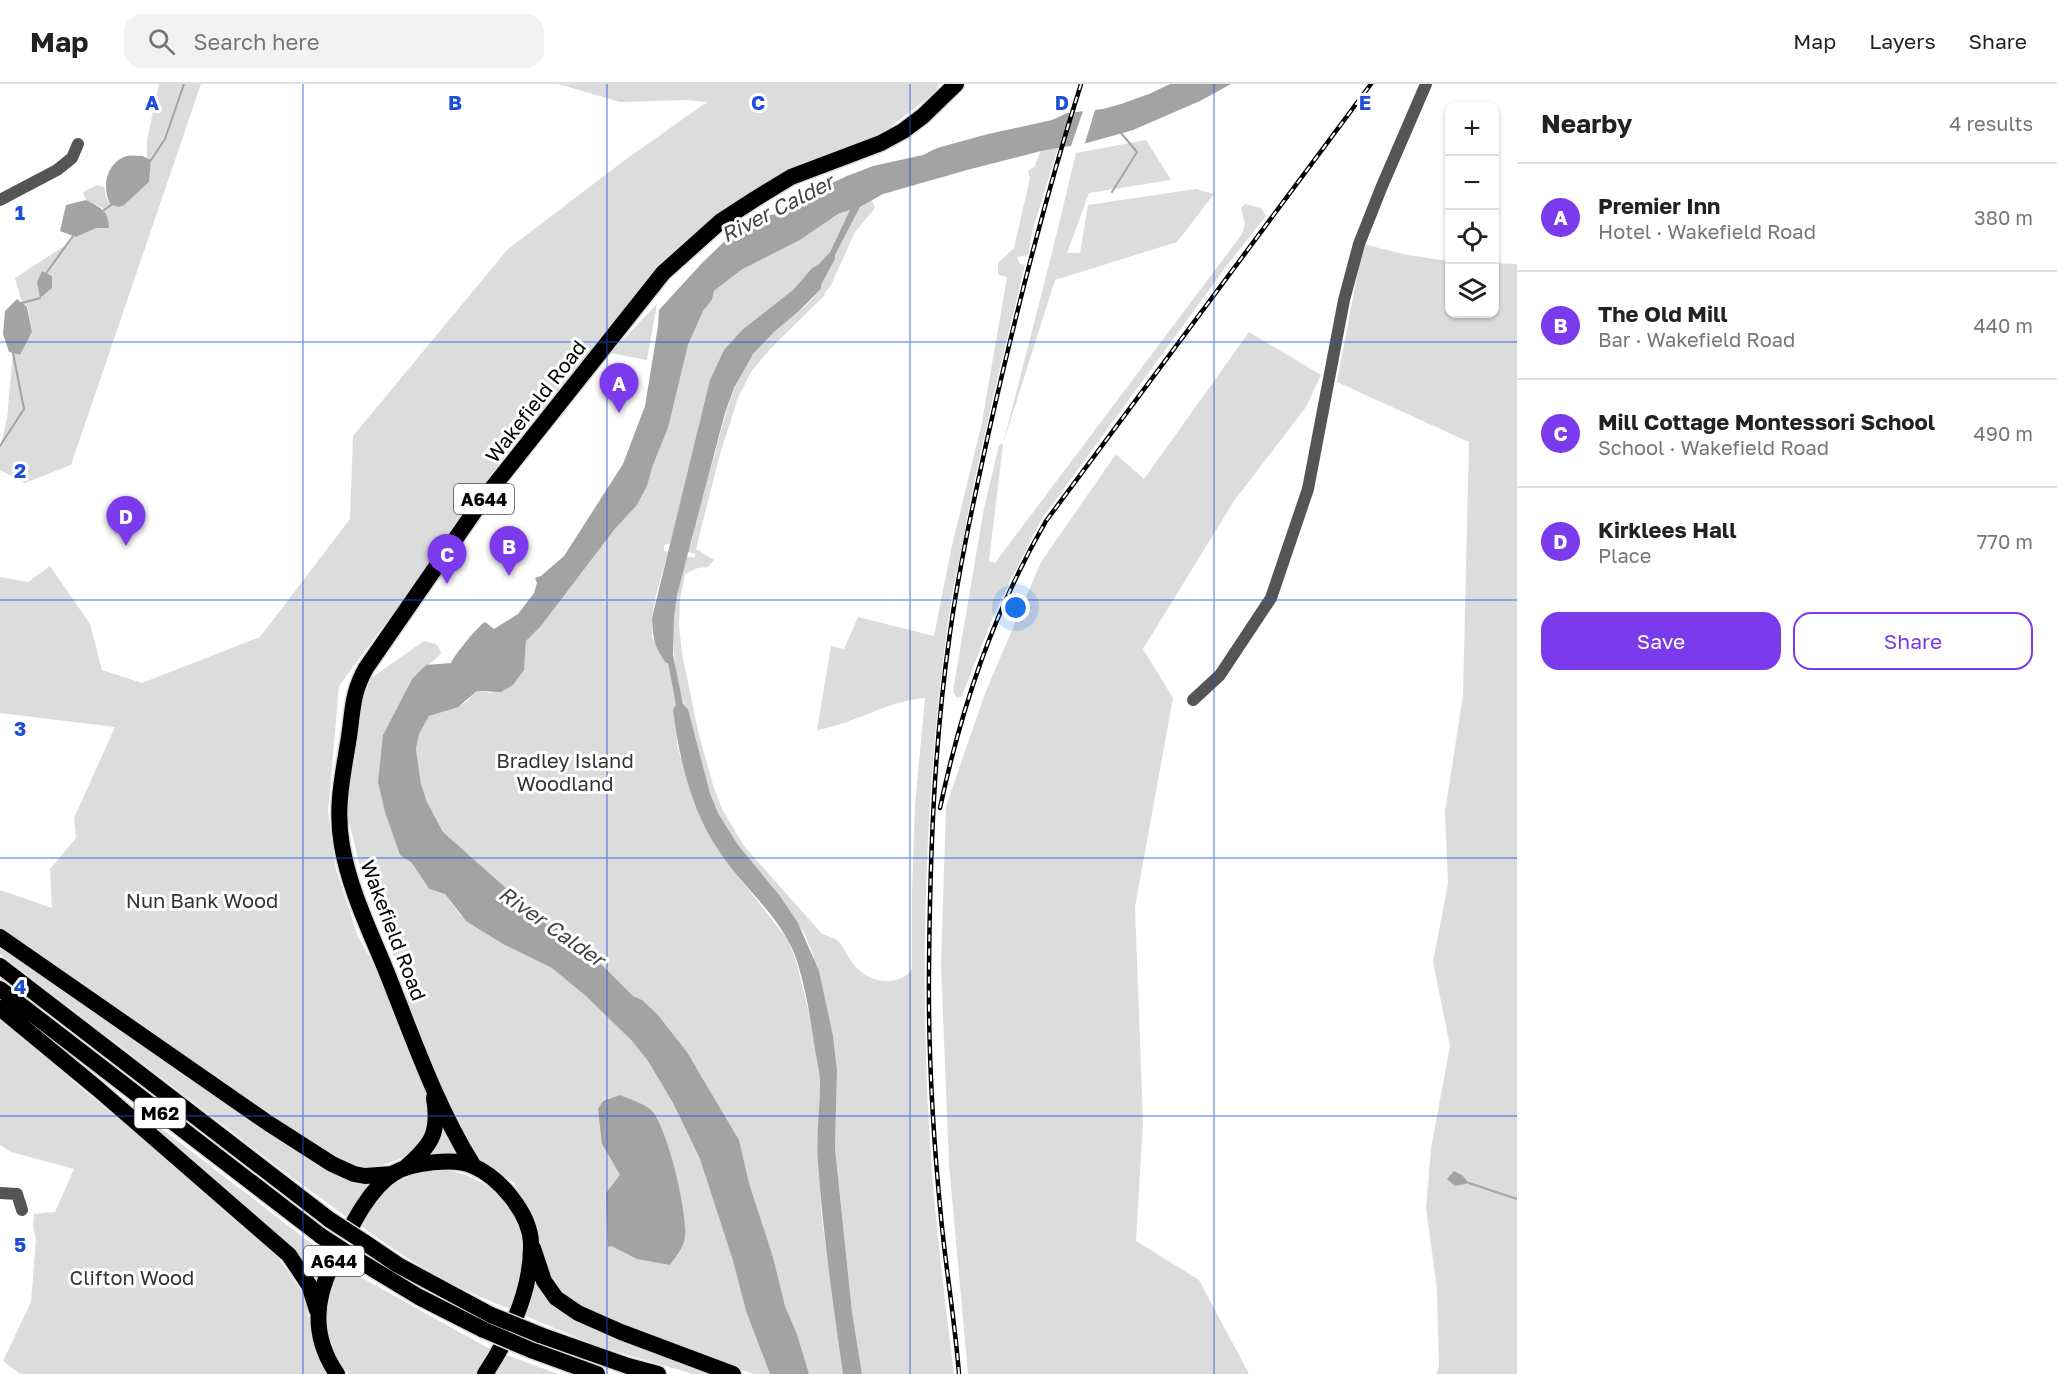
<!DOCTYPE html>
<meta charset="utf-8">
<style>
:root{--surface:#fff;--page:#f2f2f2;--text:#222;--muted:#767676;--line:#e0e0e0;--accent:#7c3aed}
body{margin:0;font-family:"Golos Text",sans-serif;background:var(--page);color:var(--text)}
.controls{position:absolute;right:18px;top:18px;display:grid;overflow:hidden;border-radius:12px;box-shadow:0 2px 4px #0004}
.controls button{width:54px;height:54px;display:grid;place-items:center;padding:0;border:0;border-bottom:2px solid var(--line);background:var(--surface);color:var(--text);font:30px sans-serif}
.you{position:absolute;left:1016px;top:524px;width:21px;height:21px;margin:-15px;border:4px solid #fff;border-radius:50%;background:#1a73e8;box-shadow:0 0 0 9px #1a73e833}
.badge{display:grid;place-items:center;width:39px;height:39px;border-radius:50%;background:var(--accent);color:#fff;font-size:20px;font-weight:700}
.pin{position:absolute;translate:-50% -50px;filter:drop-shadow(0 2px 3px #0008)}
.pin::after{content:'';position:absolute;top:32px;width:21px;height:18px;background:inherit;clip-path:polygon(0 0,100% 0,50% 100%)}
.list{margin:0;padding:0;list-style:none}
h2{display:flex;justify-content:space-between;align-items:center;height:78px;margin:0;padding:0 24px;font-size:26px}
h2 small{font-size:20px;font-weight:400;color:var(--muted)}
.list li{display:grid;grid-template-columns:39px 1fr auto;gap:18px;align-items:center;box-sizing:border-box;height:108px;padding:0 24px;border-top:2px solid var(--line)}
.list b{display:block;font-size:22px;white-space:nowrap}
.list p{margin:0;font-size:20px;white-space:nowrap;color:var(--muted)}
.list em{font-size:20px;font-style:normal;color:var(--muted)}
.actions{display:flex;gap:12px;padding:18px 24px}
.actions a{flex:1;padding:14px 0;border:2px solid var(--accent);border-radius:18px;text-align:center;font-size:21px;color:var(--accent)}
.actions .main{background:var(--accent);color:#fff}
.icon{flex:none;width:33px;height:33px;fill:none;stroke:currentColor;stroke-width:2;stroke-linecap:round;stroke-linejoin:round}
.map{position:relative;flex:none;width:1517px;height:1290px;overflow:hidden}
header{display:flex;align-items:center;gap:36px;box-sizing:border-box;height:84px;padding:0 30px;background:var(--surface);border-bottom:2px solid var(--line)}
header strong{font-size:28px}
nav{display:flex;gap:33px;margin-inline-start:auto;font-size:21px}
.search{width:420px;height:54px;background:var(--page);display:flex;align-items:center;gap:15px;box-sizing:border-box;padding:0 21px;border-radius:18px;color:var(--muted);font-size:22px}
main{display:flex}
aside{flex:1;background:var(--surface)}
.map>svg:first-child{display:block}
.green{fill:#dcdcdc;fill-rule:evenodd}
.water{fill:#a3a3a3}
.pier{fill:#fff}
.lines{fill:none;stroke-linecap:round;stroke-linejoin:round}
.stream{stroke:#a3a3a3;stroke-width:2}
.highway-casing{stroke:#dbdbdb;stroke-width:19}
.minor{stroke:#555;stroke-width:12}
.highway{stroke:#000;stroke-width:16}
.rail-casing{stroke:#000;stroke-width:4.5}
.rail{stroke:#fff;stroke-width:2;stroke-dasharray:7;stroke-linecap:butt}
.highway-bridge-casing{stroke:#dbdbdb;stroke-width:19;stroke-linecap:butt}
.highway-bridge{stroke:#000;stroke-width:16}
.grid{fill:none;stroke:#1d4ed8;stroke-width:1.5;stroke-opacity:0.55}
.labels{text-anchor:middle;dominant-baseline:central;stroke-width:6;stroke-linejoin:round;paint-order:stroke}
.shield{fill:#fff;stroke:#4c4c4c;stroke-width:1.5}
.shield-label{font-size:18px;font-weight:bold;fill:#000}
.street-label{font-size:20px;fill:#000;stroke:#fff}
.park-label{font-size:20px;fill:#333;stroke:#fff}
.water-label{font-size:21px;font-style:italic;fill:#444;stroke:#fff}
.grid-label{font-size:20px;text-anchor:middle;font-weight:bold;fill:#1d4ed8;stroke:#fff;stroke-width:6;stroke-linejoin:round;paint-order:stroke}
</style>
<header>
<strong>Map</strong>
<div class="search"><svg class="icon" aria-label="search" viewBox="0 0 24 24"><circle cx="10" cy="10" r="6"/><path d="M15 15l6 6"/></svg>Search here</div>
<nav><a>Map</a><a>Layers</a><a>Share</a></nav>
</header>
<main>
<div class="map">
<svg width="1517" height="1290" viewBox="0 0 1517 1290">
<rect width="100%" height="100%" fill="#fff"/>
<!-- green -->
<path class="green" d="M159,0h42l-130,381 -46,18 -25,-13v-22l7,-30 6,-65 7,2 12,-23 -4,-25 -6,-4 -7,-25 51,-33 7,-9 3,1 20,-9 7,-20 -17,-8 -3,-8 14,-7 7,2 3,12 4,6 8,2 5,-2 25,-23 2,-21 -4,-3v-18z
M558,0h382l-7,10 -49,38 -101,43 -82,57 -297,366 -65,88 -11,126 8,57 22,68 33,56 37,102 1,27 -7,21 -17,14 -30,11 -21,1 -50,-31 -21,-16 -283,-193v-39l52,18 -2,-39 26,-31 -2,-20 41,-91 -115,-14v-136l28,5 22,-16 40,58 12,46 40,13 118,-46 90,-118 3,-83 155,-187 117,-89 82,-58 -22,-2 -65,2z
M1146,56l25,40 -82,13 -22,60h13l8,-48 108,-16 18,5 -37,48 -122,38 -52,164 -14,117 6,2 247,-329 3,-10 -4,-16 4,-4 16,4 5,8 -41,52 -184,252 -46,92 -33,84 -5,2 -4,-7 31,-183 15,-63 4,-1 49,-191 24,-100z
M1058,64l-25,81 -5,26 -11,2 3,7 5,1c-23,95 -47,190 -64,286 -5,23 -10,47 -13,71 -21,154 -27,312 -21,466 4,96 15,191 27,286h-92l-10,-62 -17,-164 2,-79 -4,-33 -21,-84 -8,-19 -24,-37 -42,-51 -20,-32 -8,-20 -22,-84c-7,-7 -8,-17 -10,-26 -9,-43 -4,-85 8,-127l8,2 2,-4 -9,-2 4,-8c7,-32 16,-62 25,-94 9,-34 17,-68 38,-97 19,-25 48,-39 67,-64v-4l14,-26v-4l25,-48 12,-7 3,8 -20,24 -24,53 -7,9 1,1 -55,54 -19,23 -13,26 -18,56 -24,95 18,11 -6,7 -10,1 -13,6 -5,26 -1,26 3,27 16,78 15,54 9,24 22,37 78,88c5,2 13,4 17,8 7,7 9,17 16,24 14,17 43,22 57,3v-78l3,-86 10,-107c-38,3 -71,26 -108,32l14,-84 13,3 14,-32 76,19 17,-86 31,-128 25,-145 -9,-2v-12l16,-15 16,-70 -2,-7 6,-4 7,-16z
M849,126l1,2 -20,40 -12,13 -6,3 -19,22 -51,40 -18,20 -35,117 -18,76 -7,2v6l4,1 -12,43 -4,23v19l16,26 8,42 1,40 13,44 18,43 33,48 47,60 8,21 17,68 7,52 -2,78 4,60 21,155h-34l-12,-40 -12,-28 -12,-49 -24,-74 -10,-43 -52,-88 -45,-52 -9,-4 -45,-45 -82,-63 -63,-56 -16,-30 -6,-18 -5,-35 3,-15 10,-18 36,-13 12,-12 14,2 33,-24 2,-28 15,-15 73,-96 23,-25 10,-19 6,-21 15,-37 20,-83 15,-34 9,-11 2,-9 27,-21 59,-30 38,-26z
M1363,160l44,11 42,6 1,53h44l1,-51 22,1v1110h-81l3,-7 -2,-78 -11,-81 5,-60 19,-102 -17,-84 15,-79 -3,-71 18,-117 6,-253 -132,-60z
M657,220l-10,56 -37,-7z
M1249,248l72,43 -15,32 -72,94 -91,148 30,49 -38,209 8,215 -7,119 63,39 50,94h-281l-19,-210 -8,-198 5,-160 40,-115 55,-129 75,-108 28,25z
M424,557c10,2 15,2 17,13l-29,25 -29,56 12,103 5,17 12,8 17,26 16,5 15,21 43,29 49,24 35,29 45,44 16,20 25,42 27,56 33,102 13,50 24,63h-16l-34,-11 -107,-44 -16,-3 -36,-23 -10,-13 -5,-12 -12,-48 -20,-37 -41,-28 -10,-16 -51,-122 -9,-35 -43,-116 -14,-56 18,-127zM620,1011l30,14 -13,150 -26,-13 9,-71 -18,-31z
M0,859l116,80 259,157 -27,38 -61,-44 -287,-220z
M0,936l135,113 144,126 26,37 7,42 8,22 9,14h-309l-17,-13 28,-59 5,-63 -3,-12 1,-13 21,-2 19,-43 -63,-17 -11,-7z
M32,945l297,228 -14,33z
M443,1035l17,36 -31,-1z
M440,1085c45,6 85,36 83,85 0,19 -7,37 -12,55 -55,-19 -108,-51 -154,-86 24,-36 40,-46 83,-54z
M339,1181l151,84 -6,15 -9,10h-126c-34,-35 -25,-68 -10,-109z
M534,1188l5,12 165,87v3h-11l-96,-28 -76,-32z
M504,1270l54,20h-66z"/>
<!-- water -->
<path class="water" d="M1170,0h61l-31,17 -67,29 -46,13 -46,8 -74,19 -84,24 -23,13 -25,48v4l-14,26v4l-23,23 -24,20 -21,22 -19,34 -9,25 -48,182 -3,23 -1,37 10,49 5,5 22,84 8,20 20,32 42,51 18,27 21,48 14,65 4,34 -2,78 17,164 10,62h-19c-10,-70 -20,-140 -25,-211 -2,-27 2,-55 2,-82 -1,-11 -3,-21 -5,-31 -4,-30 -9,-60 -18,-89 -14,-43 -54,-73 -78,-110 -28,-41 -40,-93 -46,-141l3,-5 -8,-42h-2c-12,-17 -13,-24 -14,-45l58,-238 14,-30 18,-20 51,-40 19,-22 6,-3 12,-13 20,-42 -12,4 -38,26 -59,30 -27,21 -2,9 -9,11 -15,34 -20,83 -15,37 -6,21 -10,19 -23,25 -73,96 -15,15 -2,29 -11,15 -12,7 -24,-1 -19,16 -29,9 -10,18 -3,15 5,35 6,18 16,30 63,56 82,63 45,45 9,4 15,14 30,38 52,88 10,43 24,74 12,49 12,28 12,40h-39l-24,-63 -13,-50 -33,-102 -27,-56 -25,-42 -16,-20 -45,-44 -35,-29 -49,-24 -37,-23 -21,-27 -16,-5 -17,-26 -12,-8 -15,-43 -7,-30 5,-47 29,-56 14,-14 25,-2c4,-9 27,-37 34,-41l9,7 24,-15 16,-21 3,-10 -2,-5 6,-2 23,-20 59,-92 22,-58 13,-80 1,-16 43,-47 26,-25 33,-21 35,-7 36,-27 15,-7 26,-10 50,-11 14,-7 51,-14 64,-14 15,-7 36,-4 18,-5 28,-10z
M142,72l9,4 -2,22 -25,23 -5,2 -8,-2c-10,-16 -5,-43 16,-49 4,-1 10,0 15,0z
M86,116c14,7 23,11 23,28h-13l-20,9 -16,-6 6,-26z
M42,187l10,5v12l-12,10 -3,-16z
M17,215l10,8 5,25 -12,23 -11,-3 -6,-18 2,-23z
M620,1011c9,4 22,8 30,14 17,14 38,105 35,128 -1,10 -9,19 -15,28l-33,-6 -26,-13 -3,1 -2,-54 14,-18 -18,-31 -4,-35 5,-8z
M1454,1087l8,4 7,8 -14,3 -8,-7z"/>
<!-- pier -->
<path class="pier" d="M1096,23l-12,39 -14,3 14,-41z"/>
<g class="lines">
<!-- stream -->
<path class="stream" d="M151,76l14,-21 19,-55
M1112,108l25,-40 -16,-19
M104,126l7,-5
M47,188l26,-36
M22,219l18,-5
M0,362l24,-37 -11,-56
M1469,1099l48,16"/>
<defs>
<path id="highway" d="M0,853l268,186 64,41 22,10 11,2 28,-2
M0,882l330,254
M0,905l321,247
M0,924l98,81 191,166 20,30 8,25
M473,1081c-36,-58 -59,-124 -84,-187 -17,-43 -39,-86 -47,-132 -7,-39 1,-71 7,-109 4,-27 3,-44 17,-69l115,-166 182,-229 58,-52 34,-22 36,-22 90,-34 22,-12 20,-15 33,-32
M405,1084c26,-23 35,-34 29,-70
M364,1158l34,23 93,50
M533,1164l11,33 12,17 22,15 43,19 112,42
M358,1176l61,37 65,33
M540,1251l88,31 30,8
M531,1266l66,24
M337,1290c-26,-38 -23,-76 -2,-115 14,-28 32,-69 59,-86 17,-10 61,-16 79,-7 26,11 57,47 58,77 1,46 -21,93 -46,131"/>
</defs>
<!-- highway casing -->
<use href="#highway" class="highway-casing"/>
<!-- minor -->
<path class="minor" d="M0,116l57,-30 15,-12 6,-14
M1193,616l27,-25 51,-77 37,-109 36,-189 15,-56 23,-58 44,-102
M0,1109l17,1 5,16"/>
<!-- highway -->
<use href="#highway" class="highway"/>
<defs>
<path id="rail" d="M940,724c22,-103 53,-195 106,-287l325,-437
M959,1290c-4,-52 -13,-104 -18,-157 -8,-82 -13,-166 -12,-249 1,-111 5,-224 21,-335 9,-65 23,-129 37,-193 27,-120 57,-239 94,-356"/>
</defs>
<!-- rail casing -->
<use href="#rail" class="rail-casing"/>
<!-- rail -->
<use href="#rail" class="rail"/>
<defs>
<path id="highway-bridge" d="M330,1136l34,22
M321,1152l37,24
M491,1231l49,20
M484,1246l47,20"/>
</defs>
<!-- highway-bridge casing -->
<use href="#highway-bridge" class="highway-bridge-casing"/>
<!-- highway-bridge -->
<use href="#highway-bridge" class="highway-bridge"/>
</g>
<!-- grid -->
<path class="grid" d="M303,0v1290M607,0v1290M910,0v1290M1214,0v1290M0,258h1517M0,516h1517M0,774h1517M0,1032h1517"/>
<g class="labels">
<!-- shield labels -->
<g class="shield">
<rect x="454" y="400" width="60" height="30" rx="4.5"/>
<rect x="134.5" y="1014" width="51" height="30" rx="4.5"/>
<rect x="304" y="1162" width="60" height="30" rx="4.5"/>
</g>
<g class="shield-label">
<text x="484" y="415">A644</text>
<text x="160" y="1029">M62</text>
<text x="334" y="1177">A644</text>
</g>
<!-- street labels -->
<g class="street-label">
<text transform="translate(535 317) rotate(-52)">Wakefield Road</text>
<text transform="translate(394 846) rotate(69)">Wakefield Road</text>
</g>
<!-- park labels -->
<g class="park-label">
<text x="565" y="676">Bradley Island<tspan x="565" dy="23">Woodland</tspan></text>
<text x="202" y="816">Nun Bank Wood</text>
<text x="132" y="1193">Clifton Wood</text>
</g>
<!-- water labels -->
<g class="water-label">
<text transform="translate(777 124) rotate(-27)">River Calder</text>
<text transform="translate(552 842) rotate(35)">River Calder</text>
</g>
</g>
<g class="grid-label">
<text x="152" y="26">A</text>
<text x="455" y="26">B</text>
<text x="758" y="26">C</text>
<text x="1062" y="26">D</text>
<text x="1365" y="26">E</text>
<text x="20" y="136">1</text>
<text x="20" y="394">2</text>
<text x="20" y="652">3</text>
<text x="20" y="910">4</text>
<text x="20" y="1168">5</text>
</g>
</svg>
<div class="controls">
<button>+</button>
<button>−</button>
<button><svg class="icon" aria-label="locate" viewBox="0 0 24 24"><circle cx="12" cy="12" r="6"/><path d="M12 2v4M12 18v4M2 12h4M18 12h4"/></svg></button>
<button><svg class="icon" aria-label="layers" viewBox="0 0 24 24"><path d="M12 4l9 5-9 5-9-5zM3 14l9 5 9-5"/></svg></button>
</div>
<div class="you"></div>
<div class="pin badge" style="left:619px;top:329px">A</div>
<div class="pin badge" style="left:509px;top:492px">B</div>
<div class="pin badge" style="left:447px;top:500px">C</div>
<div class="pin badge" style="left:126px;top:462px">D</div>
</div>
<aside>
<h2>Nearby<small>4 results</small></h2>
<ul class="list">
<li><span class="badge">A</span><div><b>Premier Inn</b><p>Hotel · Wakefield Road</p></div><em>380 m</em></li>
<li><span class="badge">B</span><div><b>The Old Mill</b><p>Bar · Wakefield Road</p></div><em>440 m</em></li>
<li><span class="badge">C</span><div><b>Mill Cottage Montessori School</b><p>School · Wakefield Road</p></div><em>490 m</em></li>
<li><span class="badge">D</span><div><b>Kirklees Hall</b><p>Place</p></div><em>770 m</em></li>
</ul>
<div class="actions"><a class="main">Save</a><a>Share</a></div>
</aside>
</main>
